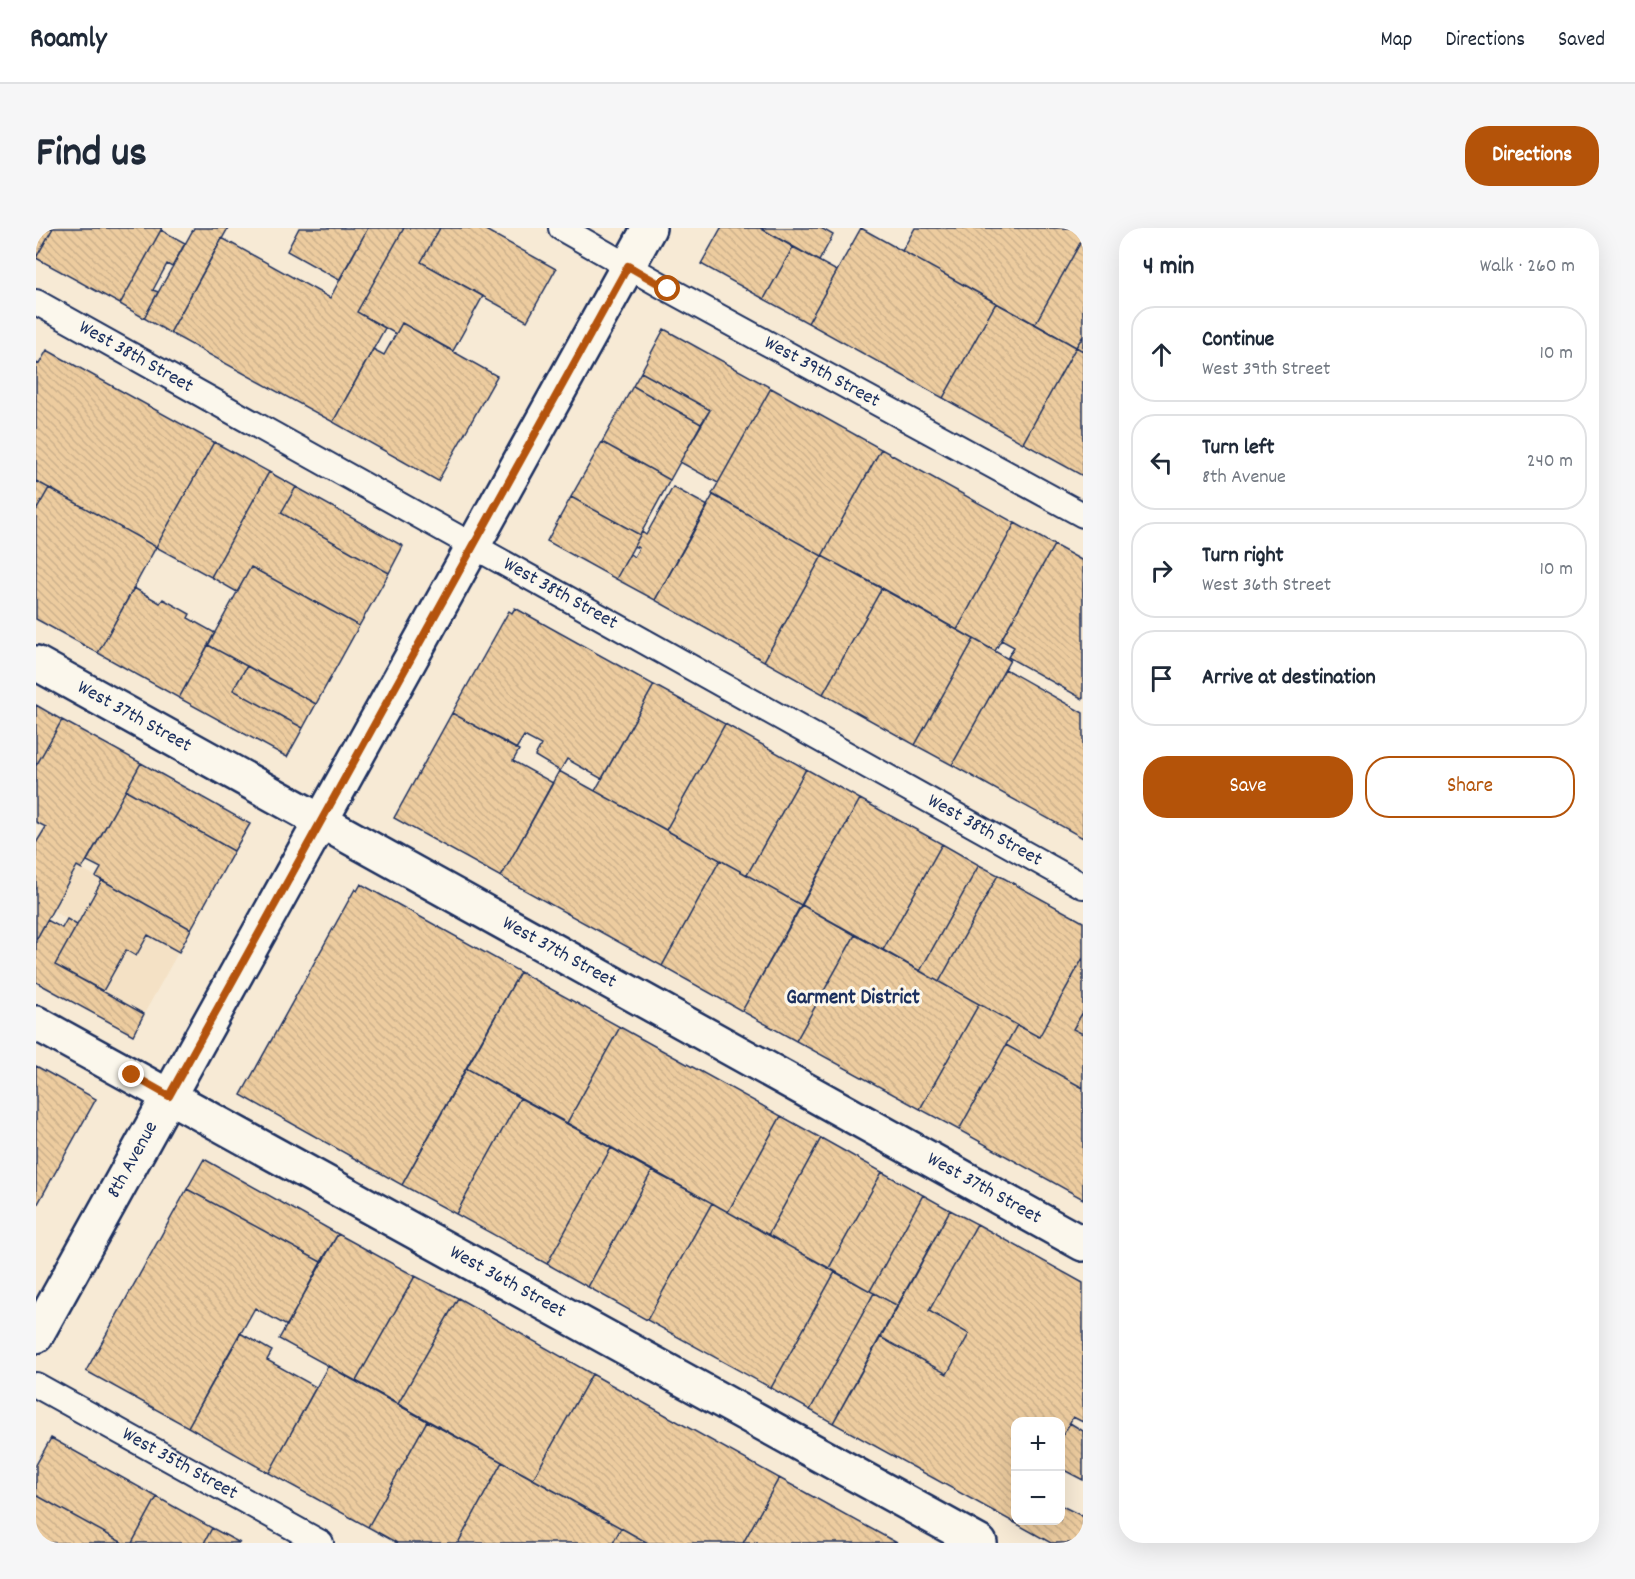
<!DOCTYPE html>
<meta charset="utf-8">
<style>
:root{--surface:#fff;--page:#f6f6f7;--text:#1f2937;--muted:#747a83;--line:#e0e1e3;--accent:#b45309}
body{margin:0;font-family:Dekko,sans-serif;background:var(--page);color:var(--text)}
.controls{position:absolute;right:18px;bottom:18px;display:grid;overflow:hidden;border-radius:12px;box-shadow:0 6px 24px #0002}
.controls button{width:54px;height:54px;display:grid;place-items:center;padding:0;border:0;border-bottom:2px solid var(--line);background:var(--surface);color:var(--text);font:30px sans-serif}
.stop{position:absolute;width:18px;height:18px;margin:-14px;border:4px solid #b45309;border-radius:50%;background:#fff}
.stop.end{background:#b45309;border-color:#fff;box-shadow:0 2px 6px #0008}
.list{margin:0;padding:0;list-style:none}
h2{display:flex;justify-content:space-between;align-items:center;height:78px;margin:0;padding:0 24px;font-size:26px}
h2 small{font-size:20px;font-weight:400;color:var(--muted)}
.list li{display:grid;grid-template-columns:39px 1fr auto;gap:18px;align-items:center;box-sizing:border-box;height:96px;margin:0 12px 12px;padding:0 12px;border:2px solid var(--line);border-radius:24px}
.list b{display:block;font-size:22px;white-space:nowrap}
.list p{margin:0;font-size:20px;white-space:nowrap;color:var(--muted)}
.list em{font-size:20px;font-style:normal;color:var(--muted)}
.actions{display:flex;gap:12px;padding:18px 24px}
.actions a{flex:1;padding:14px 0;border:2px solid var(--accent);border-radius:24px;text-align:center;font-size:21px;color:var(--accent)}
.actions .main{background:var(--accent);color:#fff}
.icon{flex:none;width:33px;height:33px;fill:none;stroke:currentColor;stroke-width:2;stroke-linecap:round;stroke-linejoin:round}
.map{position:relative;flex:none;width:1047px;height:1315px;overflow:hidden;border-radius:24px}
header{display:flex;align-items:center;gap:36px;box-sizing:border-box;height:84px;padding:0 30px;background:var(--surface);border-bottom:2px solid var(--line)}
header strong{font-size:28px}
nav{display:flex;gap:33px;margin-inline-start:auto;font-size:21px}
.intro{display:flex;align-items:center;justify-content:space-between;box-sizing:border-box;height:144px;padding:0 36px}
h1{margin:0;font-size:42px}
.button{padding:15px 27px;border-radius:24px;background:var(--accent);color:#fff;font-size:21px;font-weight:700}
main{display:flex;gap:36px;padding:0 36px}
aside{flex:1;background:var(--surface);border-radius:24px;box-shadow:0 6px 24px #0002}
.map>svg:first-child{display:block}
.built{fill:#f4e1c5}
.building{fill:url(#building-back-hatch);stroke:#1b2f5e;stroke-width:1.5}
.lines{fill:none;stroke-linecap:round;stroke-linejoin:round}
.minor-casing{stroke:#1b2f5e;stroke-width:28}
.secondary-casing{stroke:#1b2f5e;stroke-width:38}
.minor{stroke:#fbf7ec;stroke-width:24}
.secondary{stroke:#fbf7ec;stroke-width:33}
.route{stroke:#b45309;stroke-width:8}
.labels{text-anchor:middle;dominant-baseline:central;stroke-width:6;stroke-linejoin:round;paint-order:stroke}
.street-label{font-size:20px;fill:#1b2f5e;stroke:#fbf7ec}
.neighbourhood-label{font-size:21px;font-weight:bold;fill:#1b2f5e;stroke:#fbf7ec}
</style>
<header>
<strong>Roamly</strong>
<nav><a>Map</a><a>Directions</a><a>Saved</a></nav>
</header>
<div class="intro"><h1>Find us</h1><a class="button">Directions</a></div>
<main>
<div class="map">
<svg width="1047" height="1315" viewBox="0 0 1047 1315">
<defs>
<pattern id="building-back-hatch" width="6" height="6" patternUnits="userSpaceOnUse" patternTransform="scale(1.5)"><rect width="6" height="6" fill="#edcc9f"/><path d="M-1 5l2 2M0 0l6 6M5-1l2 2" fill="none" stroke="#cbb08b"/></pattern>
</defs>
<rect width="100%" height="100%" fill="#f7ead5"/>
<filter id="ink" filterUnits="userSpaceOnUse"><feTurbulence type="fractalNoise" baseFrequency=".0167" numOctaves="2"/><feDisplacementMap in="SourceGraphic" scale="12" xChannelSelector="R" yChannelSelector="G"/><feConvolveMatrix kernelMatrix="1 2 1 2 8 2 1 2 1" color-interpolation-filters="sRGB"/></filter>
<g filter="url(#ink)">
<!-- built -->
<path class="built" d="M41,638l114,63 -47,85 -89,-49 22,-40 -25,-15z"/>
<!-- building -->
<path class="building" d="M0,0h17l-17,30z
M17,0h109l-42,76 -84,-46z
M158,0h34l-58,105 -26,-15z
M263,0h69l-29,52 -52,-29z
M332,0h36l-47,84 28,16 -52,94 -163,-89 52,-95 108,60z
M368,0h36l-19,34 62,34 -30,55 -51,-28 -6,11 -39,-22z
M404,0h42l74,41 -29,52 -106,-59z
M685,0h39l33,19 -29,52 -63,-35z
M724,0h61l12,7 -14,26z
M825,0l135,75 -53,95 -135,-75z
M879,0h168v10l-48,86 -133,-73z
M125,2l24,13 -13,24 -5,-3 -14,26 5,2 -14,26 -24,-14z
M1047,10v98l-7,11 -41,-23z
M757,19l44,24 -29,52 -44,-24z
M960,75l80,44 -53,96 -80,-45z
M366,95l95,53 -59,105 -105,-59 40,-73 11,6z
M628,101l107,59 -53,95 -38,-21 30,-52 -69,-38z
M1047,108v15l-7,-4z
M1040,119l7,4v125l-60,-33z
M11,122l167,92 -58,105 -120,-66v-118l3,1z
M605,144l69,38 -9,14 -68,-38z
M597,158l68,38 -31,56 -68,-38z
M735,160l110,61 -59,107 -110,-62z
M178,214l55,30 -58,105 -55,-30z
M566,214l68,38 -30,55 -69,-38z
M845,221l134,74 -58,107 -135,-74z
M233,244l27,15 -15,26 108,60 -30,53 -108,-59 -14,25 -26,-15z
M0,253l13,7 -13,23z
M260,259l107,59 -14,27 -108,-60z
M637,259l35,19 -53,94 -39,-21 14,-25 4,3 5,-9 -5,-2 8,-14 4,3z
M13,260l107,59 -58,106 -62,-34v-108z
M677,267l109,61 -58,105 -109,-61z
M535,269l69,38 -24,44 -69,-38z
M979,295l39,22 -59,106 -38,-21z
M1018,317l29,16v138l-75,-42 6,-10 -13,-7z
M786,328l60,32 -59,106 -59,-33z
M215,339l108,59 -43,78 -108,-59z
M98,360l26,15 3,-4 27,15 -2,4 27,15 -36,65 -81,-45z
M846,360l92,51 -59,106 -92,-51z
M479,380l139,77 -52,94 -35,-20 -7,12 -25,-15 6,-11 -17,-9 -8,13 -64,-36 57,-102 3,2z
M938,411l36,21 -58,105 -37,-20z
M172,417l39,21 -14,24 70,38 -16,29 -108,-59z
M211,438l69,38 -13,24 -70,-38z
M969,441l78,44v125l-131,-73z
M618,457l71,39 -59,106 -71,-39z
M0,477l26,15 -26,46z
M416,485l67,37 -6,11 40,22 -52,94 -107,-59z
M26,492l79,43 -59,106 -5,-3 -41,74v-97l10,-16 -10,-5v-56z
M689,496l81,45 -59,106 -81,-45z
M105,535l109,61 -16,27 -108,-61z
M770,541l54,30 -59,106 -54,-30z
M523,543l161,89 -58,106 -161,-89z
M90,562l108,61 -43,78 -95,-52 5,-9 -14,-7z
M824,571l82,45 -59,106 -81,-45z
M906,616l37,21 -59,106 -37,-21z
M684,632l81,45 -59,106 -80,-45z
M943,637l19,10 -59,107 -19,-11z
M962,647l85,47v36l-44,79 -100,-55z
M66,652l89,49 -12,23 -31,-17 -12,21 -10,-6 -23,41 -48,-26z
M325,656l159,88 -118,213 -161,-90 114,-206 2,2z
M766,677l53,30 -59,106 -54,-30z
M31,691l10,6 -22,40 89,49 -11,21 -97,-53v-42l11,-20 15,8z
M819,707l124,69 -59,105 -124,-68z
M1047,730v54l-10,17 10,5v54l-77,-43 11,-20 22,12z
M484,744l100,55 -53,96 -101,-55z
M943,776l38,21 -58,105 -39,-21z
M1047,784v22l-10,-5z
M584,799l161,89 -53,96 -161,-89z
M970,817l77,43v111l-124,-69z
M0,838l60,33 -60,108z
M430,840l54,30 -64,116 -54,-29z
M484,870l91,50 -64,116 -91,-50z
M745,888l40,22 -53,97 -40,-23z
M785,910l61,34 -53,96 -61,-33z
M575,920l41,23 -64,116 -41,-23z
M168,931l134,75 -17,28 -134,-73z
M616,943l60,32 -65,117 -59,-33z
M846,944l41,23 -53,96 -41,-23z
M151,961l134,73 -34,64 -32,-18 -67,119 -102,-56z
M887,967l27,15 -52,96 -28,-15z
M676,975l123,69 -64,116 -124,-68z
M914,982l27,14 -48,87 40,23 -22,40 -67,-37z
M941,996l106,59v139l-10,-5 -13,23v-18h-44l-1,101 -182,-100 47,-86 67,37 22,-40 -40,-23z
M302,1006l77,42 -59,105 -77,-42z
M799,1044l39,21 -64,117 -39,-22z
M379,1048l43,22 -60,106 -42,-23z
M838,1065l24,13 -65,117 -23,-13z
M422,1070l134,76 -59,105 -135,-75z
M204,1105l32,18 -5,9 49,27 -47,86 -81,-46z
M292,1138l99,55 -59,106 -99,-54z
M556,1146l187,104 -36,65h-95l-115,-64z
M391,1193l75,41 -44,81h-61l-29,-16z
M1034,1195l13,8v49l-23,-12v-28z
M15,1210l106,59 -25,46h-9l-87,-48v-30z
M466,1234l119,66 -8,15h-155z
M743,1250l118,65h-154z
M0,1267l87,48h-87z
M121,1269l55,31 -8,15h-72z
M1024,1277l22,11 1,-2v29h-32l-36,-20 1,-3h44z
M176,1300l28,15h-36z
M585,1300l27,15h-35z"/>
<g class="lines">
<defs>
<g id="minor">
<path id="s1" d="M525,0l107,61 415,226"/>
<path id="s2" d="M0,74l1047,584"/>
<path id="s3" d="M0,1157l285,158"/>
</g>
<g id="secondary">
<path id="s4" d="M0,435l1047,581"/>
<path id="s5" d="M0,795l944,520"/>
<path id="s6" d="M0,1108l613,-1108"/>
</g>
</defs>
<!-- minor casing -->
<use href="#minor" class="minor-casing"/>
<!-- secondary casing -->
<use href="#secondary" class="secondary-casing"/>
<!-- minor -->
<use href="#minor" class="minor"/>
<!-- secondary -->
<use href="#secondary" class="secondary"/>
</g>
</g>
<g class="lines" filter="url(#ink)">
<!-- route -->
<path class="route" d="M96,847l37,21 459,-830 40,23"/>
</g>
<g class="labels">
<!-- street labels -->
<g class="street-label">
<text stroke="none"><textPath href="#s2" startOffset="114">West 38th Street</textPath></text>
<text stroke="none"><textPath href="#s1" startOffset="298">West 39th Street</textPath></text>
<text stroke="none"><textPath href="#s2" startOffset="600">West 38th Street</textPath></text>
<text stroke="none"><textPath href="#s4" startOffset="112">West 37th Street</textPath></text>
<text stroke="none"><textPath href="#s2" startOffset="1086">West 38th Street</textPath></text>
<text stroke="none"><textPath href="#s4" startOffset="598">West 37th Street</textPath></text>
<text stroke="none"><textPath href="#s6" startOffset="201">8th Avenue</textPath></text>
<text stroke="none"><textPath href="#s4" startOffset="1084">West 37th Street</textPath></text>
<text stroke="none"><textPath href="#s5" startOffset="538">West 36th Street</textPath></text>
<text stroke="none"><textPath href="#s3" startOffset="164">West 35th Street</textPath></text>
</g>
<!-- neighbourhood labels -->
<g class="neighbourhood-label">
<text x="817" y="771">Garment District</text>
</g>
</g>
</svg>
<div class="controls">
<button>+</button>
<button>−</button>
</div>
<div class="stop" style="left:632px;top:61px"></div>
<div class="stop end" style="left:96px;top:847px"></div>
</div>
<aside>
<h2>4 min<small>Walk · 260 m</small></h2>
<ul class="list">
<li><svg class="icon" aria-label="ahead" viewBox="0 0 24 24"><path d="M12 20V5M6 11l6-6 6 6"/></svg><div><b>Continue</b><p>West 39th Street</p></div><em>10 m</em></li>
<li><svg class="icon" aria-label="left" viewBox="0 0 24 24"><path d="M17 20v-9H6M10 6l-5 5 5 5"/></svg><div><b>Turn left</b><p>8th Avenue</p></div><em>240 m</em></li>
<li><svg class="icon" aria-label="right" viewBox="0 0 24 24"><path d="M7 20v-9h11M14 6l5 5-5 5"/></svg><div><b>Turn right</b><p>West 36th Street</p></div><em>10 m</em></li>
<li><svg class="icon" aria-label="arrive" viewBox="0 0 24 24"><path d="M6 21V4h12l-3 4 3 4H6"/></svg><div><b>Arrive at destination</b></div></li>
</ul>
<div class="actions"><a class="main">Save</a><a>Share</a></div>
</aside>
</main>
